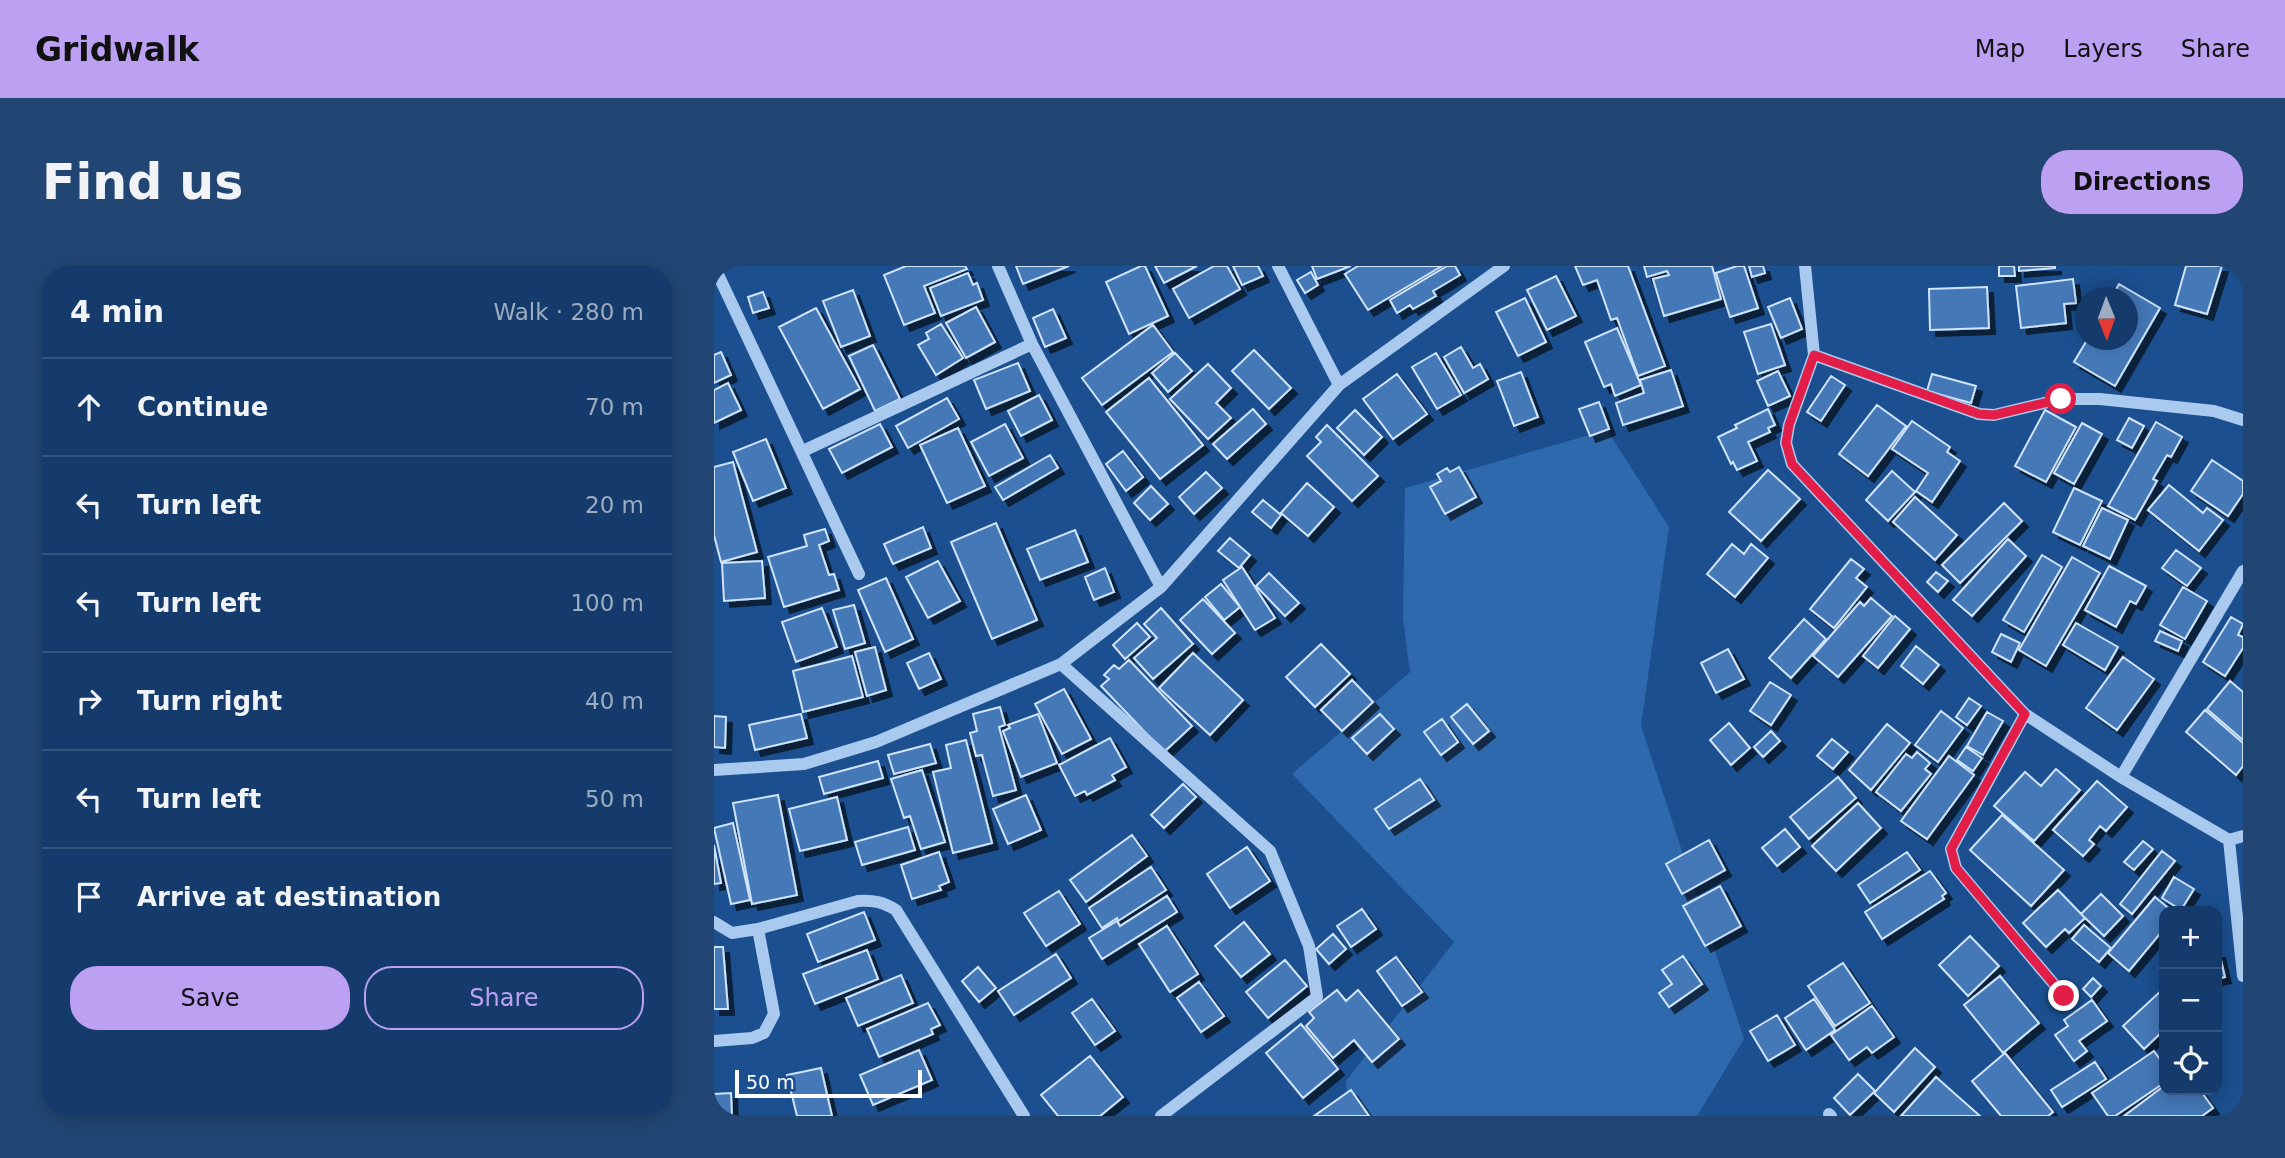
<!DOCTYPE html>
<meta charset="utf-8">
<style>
:root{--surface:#143b6b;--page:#214673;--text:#f1f3f6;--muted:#9dadc1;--line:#33557e;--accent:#bca0f2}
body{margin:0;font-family:"DejaVu Sans",sans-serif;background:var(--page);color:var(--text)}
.controls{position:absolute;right:21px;bottom:21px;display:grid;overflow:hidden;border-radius:14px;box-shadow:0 4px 18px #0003}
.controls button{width:63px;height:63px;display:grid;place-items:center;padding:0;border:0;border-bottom:2px solid var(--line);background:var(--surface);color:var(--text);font:35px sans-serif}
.compass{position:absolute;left:1361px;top:21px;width:63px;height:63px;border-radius:50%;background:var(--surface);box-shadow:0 4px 18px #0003;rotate:179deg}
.scale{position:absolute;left:21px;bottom:18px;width:187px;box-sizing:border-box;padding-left:7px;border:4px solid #fff;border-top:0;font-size:19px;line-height:24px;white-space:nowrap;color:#fff;-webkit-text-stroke:5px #1b4f8f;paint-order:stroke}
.stop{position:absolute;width:21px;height:21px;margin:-16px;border:5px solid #e11d48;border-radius:50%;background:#fff}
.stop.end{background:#e11d48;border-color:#fff;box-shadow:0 2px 7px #0008}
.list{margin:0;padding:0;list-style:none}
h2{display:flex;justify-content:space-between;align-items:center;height:91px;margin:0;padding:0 28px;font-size:30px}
h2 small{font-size:23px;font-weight:400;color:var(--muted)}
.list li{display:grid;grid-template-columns:46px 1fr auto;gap:21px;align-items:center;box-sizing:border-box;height:98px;padding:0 28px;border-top:2px solid var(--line)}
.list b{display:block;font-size:26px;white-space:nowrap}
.list em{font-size:23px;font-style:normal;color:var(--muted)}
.actions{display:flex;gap:14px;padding:21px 28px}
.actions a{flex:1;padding:16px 0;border:2px solid var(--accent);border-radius:28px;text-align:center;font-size:24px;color:var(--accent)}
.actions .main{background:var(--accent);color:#111}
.icon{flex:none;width:38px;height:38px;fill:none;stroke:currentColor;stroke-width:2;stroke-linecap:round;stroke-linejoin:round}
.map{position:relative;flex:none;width:1529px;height:850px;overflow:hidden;border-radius:28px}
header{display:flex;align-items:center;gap:42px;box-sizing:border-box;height:98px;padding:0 35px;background:var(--accent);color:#111}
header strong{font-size:33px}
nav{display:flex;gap:38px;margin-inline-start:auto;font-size:24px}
.intro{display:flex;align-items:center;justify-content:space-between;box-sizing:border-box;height:168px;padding:0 42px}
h1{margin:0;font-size:49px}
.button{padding:18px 32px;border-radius:28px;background:var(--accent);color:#111;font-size:24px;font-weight:700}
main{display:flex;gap:42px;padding:0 42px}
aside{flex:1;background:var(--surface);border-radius:28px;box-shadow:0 4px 18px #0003}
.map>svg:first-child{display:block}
.green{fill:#2e69ad}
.building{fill:#4478b7;stroke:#cfe3fa;stroke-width:2;filter:url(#shadow)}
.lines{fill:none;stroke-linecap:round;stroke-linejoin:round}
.minor{stroke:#a9c9ee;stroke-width:12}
.route{stroke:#e11d48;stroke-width:9}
</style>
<header>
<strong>Gridwalk</strong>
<nav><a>Map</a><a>Layers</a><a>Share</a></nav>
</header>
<div class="intro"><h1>Find us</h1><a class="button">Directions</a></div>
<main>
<aside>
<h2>4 min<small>Walk · 280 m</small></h2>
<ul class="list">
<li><svg class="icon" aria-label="ahead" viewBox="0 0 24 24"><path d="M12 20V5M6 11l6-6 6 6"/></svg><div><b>Continue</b></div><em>70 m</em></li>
<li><svg class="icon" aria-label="left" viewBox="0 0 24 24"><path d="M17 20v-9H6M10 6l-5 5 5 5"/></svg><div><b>Turn left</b></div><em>20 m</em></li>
<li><svg class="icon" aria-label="left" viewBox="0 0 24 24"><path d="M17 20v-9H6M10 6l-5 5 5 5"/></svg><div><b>Turn left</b></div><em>100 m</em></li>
<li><svg class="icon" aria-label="right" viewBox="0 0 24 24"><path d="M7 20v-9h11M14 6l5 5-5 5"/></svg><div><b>Turn right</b></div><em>40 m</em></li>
<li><svg class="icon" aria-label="left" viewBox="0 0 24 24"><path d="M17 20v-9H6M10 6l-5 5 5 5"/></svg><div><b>Turn left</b></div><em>50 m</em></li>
<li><svg class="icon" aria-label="arrive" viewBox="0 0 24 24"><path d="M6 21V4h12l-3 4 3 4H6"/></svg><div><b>Arrive at destination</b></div></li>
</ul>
<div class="actions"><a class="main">Save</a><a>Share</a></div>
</aside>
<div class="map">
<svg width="1529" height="850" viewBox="0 0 1529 850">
<defs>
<filter id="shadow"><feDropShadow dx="6" dy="6" stdDeviation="0" flood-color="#0009"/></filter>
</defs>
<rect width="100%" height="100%" fill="#1b4f8f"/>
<!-- green -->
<path class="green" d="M893,164l62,97 -28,199 103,313 -47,77h-348l-3,-35 108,-139 -162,-168 118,-102 -7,-54 2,-130z"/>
<!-- building -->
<path class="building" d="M192,0h59l2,3 -43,17 11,27 -31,12 -20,-50z
M302,0h53l-46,18z
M427,0h4l23,50 -39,18 -23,-52z
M441,0h42l-33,17z
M500,0h13l13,23 -51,29 -16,-29z
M519,0h25l5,10 -21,9z
M598,0h39l-34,13z
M644,0h84l-74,44 -23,-36z
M733,0h8l5,9 -27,16 3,5 -23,13 -3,-4 -13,8 -7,-13z
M861,0h53l37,100 -27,10 -21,-58 -6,2 -14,-40 -14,5z
M930,0h68l9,33 -57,17 -11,-37 16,-4 -2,-4 -20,6z
M1023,0h7l14,42 -28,9 -14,-44z
M1035,0h14l2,7 -13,4z
M1285,0h15l1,10h-16z
M1305,0h36v2l-36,3z
M1472,0h36l-15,48 -32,-9z
M597,6l7,13 -13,8 -8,-13z
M254,7l5,12 4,-2 6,17 -42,16 -11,-28z
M842,10l20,40 -29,14 -20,-40z
M1359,13l3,24 -12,1 2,19 -45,5 -5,-42z
M1405,18l41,24 -45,78 -41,-24 13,-22h41v-42h-17z
M1273,21l2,41 -59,2 -1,-41z
M139,24l17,46 -29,11 -18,-46z
M49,26l6,16 -16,5 -5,-16z
M811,32l21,44 -28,14 -22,-44z
M1076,32l12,31 -21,9 -13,-31z
M262,41l19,35 -29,16 -20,-35z
M102,42l44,81 -37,20 -44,-82z
M339,43l13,29 -21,9 -12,-29z
M227,58l22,34 -27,17 -18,-30 11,-6 -3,-6z
M1057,58l14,41 -27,9 -14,-42z
M439,59l20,27 -71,53 -20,-27z
M903,62l24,57 -26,11 -4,-12 -7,3 -19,-45z
M159,79l27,54 -25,12 -26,-55z
M747,81l12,21 7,-4 8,15 -24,14 -20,-36z
M540,84l37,38 -22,21 -37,-38z
M7,86l10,23 -17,8v-28z
M461,87l17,18 -24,21 -16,-19z
M722,87l25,42 -24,14 -25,-42z
M304,97l12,28 -44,18 -12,-29z
M494,98l23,24 -15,15 15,15 -23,21 -38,-40z
M957,104l12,36 -60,19 -7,-22 28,-10 -4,-13z
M1064,105l12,25 -22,10 -11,-25z
M807,106l17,45 -24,9 -17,-45z
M683,108l30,40 -34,25 -30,-40z
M1218,108l44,12 -5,17 -44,-12z
M1117,110l14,9 -24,36 -14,-9z
M435,112l54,67 -43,34 -54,-67z
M14,117l13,27 -27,13v-33z
M325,129l13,25 -31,16 -13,-25z
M233,132l12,21 -51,29 -12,-22z
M885,136l10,27 -19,7 -11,-27z
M1163,139l29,21 -38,50 -29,-22z
M539,143l13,15 -39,35 -14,-15z
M1054,143l7,16 -7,3 2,4 -22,10 9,19 -20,9 -4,-8 -2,2 -13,-27 19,-9 -2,-3z
M641,144l27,27 -18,18 -27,-27z
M1331,144l31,17 -30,55 -31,-16z
M1415,152l15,8 -12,22 -15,-8z
M1198,155l38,26 -3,5 13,9 -28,41 -16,-11 12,-18 -36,-24z
M1442,156l26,15 -11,20 -4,-2 -14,24 4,2 -22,39 -27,-14z
M1368,157l20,11 -28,50 -20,-11z
M166,158l12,23 -50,26 -13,-24z
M291,158l18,34 -34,18 -18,-34z
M613,159l51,51 -26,25 -45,-45 14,-14 -5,-5z
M244,162l27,58 -38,17 -27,-58z
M52,173l20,49 -33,13 -20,-49z
M409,185l20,26 -17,14 -20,-27z
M336,189l8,13 -55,32 -8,-13z
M1498,194l31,21v13l-15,22 -37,-25z
M19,196l24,90 -36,10 -7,-27v-68z
M745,201l17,30 -31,17 -15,-27 11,-6 -4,-7 10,-6 3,4z
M1054,204l32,29 -39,42 -32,-29z
M1178,205l23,21 -27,29 -22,-21z
M492,206l16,16 -28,26 -15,-17z
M593,217l27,24 -26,29 -27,-23z
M1455,219l34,28 4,-5 16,12 -24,31 -51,-41z
M437,220l17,18 -18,16 -16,-17z
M1360,222l28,13 -22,44 -27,-13z
M1201,231l42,38 -22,25 -42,-38z
M549,234l18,15 -10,13 -19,-16z
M1290,237l18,18 -62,62 -18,-18z
M1388,242l26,12 -18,39 -27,-13z
M282,257l41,97 -45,19 -41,-97z
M209,261l8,21 -38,16 -9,-20z
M111,263l4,12 -10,4 10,30 5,-1 5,16 -55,17 -16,-50 39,-11 -3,-11z
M361,264l13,32 -48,18 -13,-31z
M516,272l20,17 -11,13 -21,-17z
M1294,273l18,17 -54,60 -19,-16z
M1018,278l12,10 7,-10 17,14 -33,39 -28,-23z
M1462,284l25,18 -14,18 -25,-18z
M1328,289l20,12 -38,65 -21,-12z
M1358,291l28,16 -54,93 -27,-16z
M1137,293l13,10 -8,9 11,9 -33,41 -24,-19z
M48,295l3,37 -41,3 -2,-38z
M224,295l22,40 -32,17 -22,-41z
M1395,300l37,20 -10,18 -6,-3 -14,26 -31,-17z
M528,301l33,51 -20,12 -32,-50z
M391,302l9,24 -20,8 -9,-23z
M1222,306l12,9 -10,11 -11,-10z
M555,307l30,30 -14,13 -29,-30z
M172,312l27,61 -28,13 -27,-62z
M507,318l19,23 -16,13 -19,-23z
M1469,321l24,14 -22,38 -25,-14z
M1157,332l21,18 -54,61 -25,-21 47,-54 4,4z
M489,333l32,34 -23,21 -32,-34z
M140,339l11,38 -20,6 -12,-39z
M108,342l15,39 -41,15 -14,-40z
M447,342l32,36 -40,35 -19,-21 23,-20 -13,-14z
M1181,350l15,13 -32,39 -15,-12z
M1517,351l12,7 -5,11 5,2v11l-18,28 -22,-14z
M1090,353l22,20 -35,39 -22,-20z
M423,357l13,14 -25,22 -12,-14z
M1362,357l42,24 -13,23 -42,-25z
M1446,365l22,10 -4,10 -23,-10z
M1287,368l19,9 -9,19 -19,-10z
M607,378l29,30 -35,33 -29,-30z
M1202,380l23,19 -16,19 -22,-18z
M161,381l11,43 -19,6 -12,-44z
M1014,383l16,30 -28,14 -15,-30z
M215,387l12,26 -22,10 -12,-26z
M479,387l50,47 -33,35 -51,-47z
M138,390l11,41 -60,15 -10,-41z
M1409,391l31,22 -37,51 -31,-22z
M415,394l63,66 -28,26 -63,-66 8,-7 -5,-4 10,-10 5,4z
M638,414l21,22 -31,29 -21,-21z
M1516,415l13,11v48l-36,-31z
M1056,416l21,13 -20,30 -21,-14z
M350,423l27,50 -29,15 -27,-50z
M1255,432l12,8 -14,19 -11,-8z
M753,438l22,27 -16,13 -22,-27z
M286,441l5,18 -6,2 17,63 -23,6 -11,-41 -6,1 -6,-23 7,-2 -4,-17z
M1491,444l38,33v23l-7,9 -50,-43z
M1227,445l22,17 -25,34 -23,-17z
M1273,446l16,9 -20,34 -16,-9z
M87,448l6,24 -52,12 -6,-25z
M324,448l19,49 -36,14 -18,-46 7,-3 -2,-3z
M666,448l14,15 -27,25 -15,-16z
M0,450l12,1 -1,31 -11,-1z
M728,453l16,23 -17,13 -17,-23z
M1015,457l21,25 -19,17 -21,-25z
M1173,458l23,19 -39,47 -22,-20z
M1057,465l9,10 -17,16 -9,-10z
M396,472l16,29 -14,8 3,5 -28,15 -2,-4 -10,5 -16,-31z
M1118,473l16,13 -15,17 -16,-13z
M252,474l26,103 -39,10 -20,-81 18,-4 -5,-23z
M216,478l6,19 -42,11 -6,-19z
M1252,481l16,11 -9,13 -16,-11z
M1203,486l13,11 -5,6 6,5 -30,37 -25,-19 30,-38 6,4z
M1235,490l25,19 -47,64 -26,-18z
M164,495l5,17 -59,16 -5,-17z
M1342,503l24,21 -46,51 -40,-35 31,-34 16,14z
M208,504l23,72 -24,7 -11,-33 -6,2 -13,-39z
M1124,511l18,21 -47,41 -19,-22z
M706,513l14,21 -45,29 -14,-20z
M1383,515l30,26 -21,24 -6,-5 -11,14 5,4 -11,12 -30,-26z
M469,518l13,13 -32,31 -13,-13z
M64,529l19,100 -45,9 -19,-101z
M312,529l15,35 -33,14 -15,-35z
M123,531l10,43 -47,11 -11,-42z
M1144,537l23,25 -45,43 -24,-25z
M1288,549l62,55 -33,36 -61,-56z
M19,557l17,77 -19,4 -17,-76z
M194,561l7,23 -53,15 -7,-23z
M1071,563l15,18 -23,19 -15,-18z
M418,569l15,21 -61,46 -16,-22z
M995,574l16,30 -43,24 -16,-30z
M1429,575l10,8 -19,21 -10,-8z
M0,579l7,38 -7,1z
M533,581l23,34 -40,27 -23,-34z
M1448,585l13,10 -43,53 -12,-10z
M225,586l10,30 -10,4 2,4 -29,9 -11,-34z
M1193,586l13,18 -50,33 -12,-18z
M437,601l15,23 -48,31 -1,-3 -15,10 -13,-20z
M1216,605l16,22 -4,3 2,3 -62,40 -17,-27z
M1460,611l20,12 -13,21 -19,-12z
M1006,620l21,40 -36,20 -22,-40z
M1344,624l27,28 -16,15 -4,-4 -19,18 -23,-24z
M345,625l21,33 -34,22 -22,-33z
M1387,628l22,22 -19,20 -23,-22z
M453,630l10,16 -75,47 -13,-21 28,-17 3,5z
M1441,631l17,14h-8v18l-35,42 -21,-18z
M648,643l14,20 -25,18 -14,-21z
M150,646l11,28 -57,22 -11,-28z
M530,656l26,32 -29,23 -26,-31z
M1370,659l27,23 -12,14 -27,-23z
M453,660l31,48 -28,18 -31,-48z
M619,668l13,15 -17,15 -13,-15z
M1256,670l29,30 -31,30 -29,-31z
M0,681h9l5,62h-14z
M153,684l11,29 -63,25 -12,-30z
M1503,686h2l6,25 -8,2z
M342,688l15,24 -57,37 -16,-24z
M969,690l19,28 -33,23 -10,-14 13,-9 -10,-14z
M682,691l26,35 -20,14 -25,-35z
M571,694l22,26 -39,32 -22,-26z
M1129,697l27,40 -35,23 -27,-40z
M264,701l18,21 -17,14 -17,-21z
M187,709l12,28 -55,23 -12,-28z
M1286,710l39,47 -36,30 -39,-48z
M1379,712l8,8 -10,11 -8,-8z
M485,716l25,34 -23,16 -24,-34z
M1450,722v42l-20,19 -21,-23z
M623,724l9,11 12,-11 41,49 -27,23 -18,-22 -21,18 -27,-32 8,-8 -5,-6z
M378,733l23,32 -20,14 -23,-32z
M1100,733l21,31 -29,20 -21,-32z
M1378,734l15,21 -28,20 8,10 -13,10 -19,-26 13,-9 -4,-6z
M214,737l12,22 -9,4 2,5 -54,23 -12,-28z
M1158,740l22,31 -22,16 -5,-6 -18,13 -18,-25z
M1063,749l18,30 -27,16 -18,-30z
M587,758l37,45 -35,29 -37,-45z
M1201,782l20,19 -41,45 -20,-19z
M205,784l13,30 -59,25 -13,-30z
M1440,785l10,14v18l-49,33h-7l-16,-23z
M1291,787l48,59 -5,4h-47l-29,-35z
M376,790l33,41 -23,19h-42l-17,-21z
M1381,796l11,17 -44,28 -11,-17z
M107,802l11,48h-35l-10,-41z
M1144,808l17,17 -25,24 -16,-17z
M1222,811l44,39h-79z
M1450,820v4h36l13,18 -11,8h-78z
M637,824l18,26h-55z
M17,827l1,23h-18v-22z"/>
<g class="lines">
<!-- minor -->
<path class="minor" d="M0,0l145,308
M284,0l34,78 129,243
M564,0l61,119
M1091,0l9,89 -25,70 -3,18 6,21 233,250 96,63 108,63 14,136
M1100,89l165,59 15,1 67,-16h39l114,12 29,9
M89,185l229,-107
M347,398l209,187 39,95 8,51 -156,119
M1311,448l-74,135 5,19 108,128
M0,504l90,-6 72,-22 185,-78 100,-77 178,-202 165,-119
M1407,511l122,-206
M1515,574l14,-4
M0,656l18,11 26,-4
M0,775l38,-3 12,-5 10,-19 -16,-85 100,-28c16,-1 25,1 38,9l128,206
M1115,848l2,2"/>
</g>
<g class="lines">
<!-- route -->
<path class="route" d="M1347,133l-67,16 -15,-1 -165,-59 -25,70 -3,18 6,21 233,250 -74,135 5,19 108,128"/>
</g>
</svg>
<div class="controls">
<button>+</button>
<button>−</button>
<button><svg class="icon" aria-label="locate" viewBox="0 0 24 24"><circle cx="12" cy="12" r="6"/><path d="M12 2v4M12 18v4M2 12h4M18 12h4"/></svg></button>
</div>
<svg class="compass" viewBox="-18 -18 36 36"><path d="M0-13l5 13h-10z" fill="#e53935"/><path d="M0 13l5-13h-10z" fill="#9dadc1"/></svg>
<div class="scale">50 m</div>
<div class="stop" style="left:1347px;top:133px"></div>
<div class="stop end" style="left:1350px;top:730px"></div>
</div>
</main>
